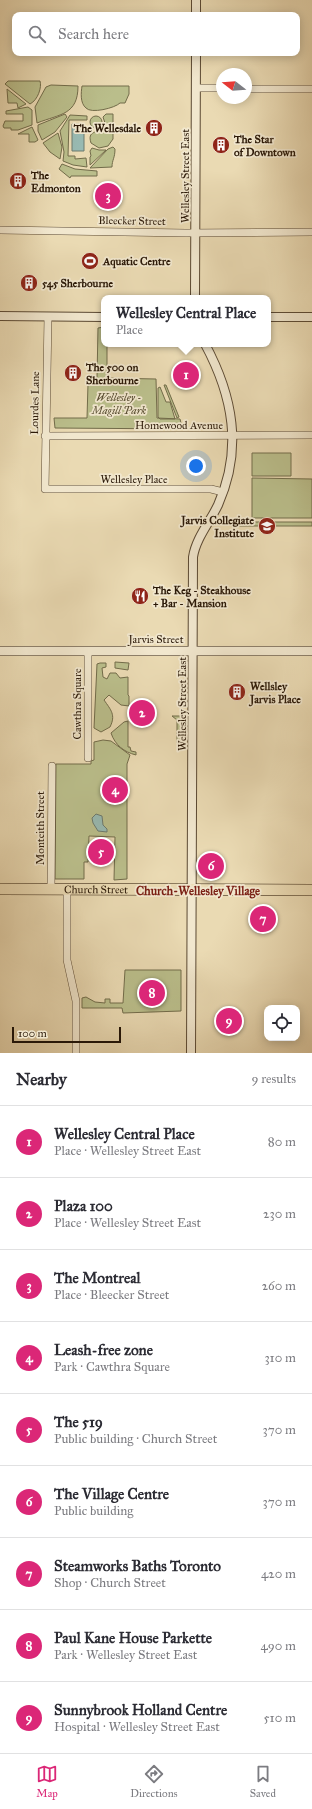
<!DOCTYPE html>
<meta charset="utf-8">
<style>
:root{--surface:#fff;--page:#f2f2f3;--text:#2b2b33;--muted:#7c7c81;--line:#e1e1e2;--accent:#db2777}
body{margin:0;font-family:"IM FELL Great Primer",serif;background:var(--page);color:var(--text)}
.controls{position:absolute;right:12px;bottom:12px;display:grid;overflow:hidden;border-radius:8px;box-shadow:0 2px 10px #0003}
.controls button{width:36px;height:36px;display:grid;place-items:center;padding:0;border:0;border-bottom:1px solid var(--line);background:var(--surface);color:var(--text);font:20px sans-serif}
.compass{position:absolute;left:216px;top:68px;width:36px;height:36px;border-radius:50%;background:var(--surface);box-shadow:0 2px 10px #0003;rotate:287deg}
.scale{position:absolute;left:12px;bottom:10px;width:109px;box-sizing:border-box;padding-left:4px;border:2px solid #2b1908;border-top:0;font-size:11px;line-height:14px;white-space:nowrap;color:#2b1908;-webkit-text-stroke:3px #f1e7ce;paint-order:stroke}
.you{position:absolute;left:196px;top:466px;width:14px;height:14px;margin:-10px;border:3px solid #fff;border-radius:50%;background:#1a73e8;box-shadow:0 0 0 6px #1a73e833}
.badge{display:grid;place-items:center;width:26px;height:26px;border-radius:50%;background:var(--accent);color:#fff;font-size:13px;font-weight:700}
.pin{position:absolute;translate:-50% -50%;border:2px solid #fff;box-shadow:0 1px 4px #0006}
.popup{position:absolute;left:101px;top:295px;width:170px;height:52px;box-sizing:border-box;display:grid;place-content:center;border-radius:8px;background:var(--surface);filter:drop-shadow(0 1px 3px #0005);font-size:13px;white-space:nowrap;color:var(--muted)}
.popup b{font-size:15px;color:var(--text)}
.popup::after{content:'';position:absolute;left:50%;top:100%;margin-left:-8px;border:8px solid transparent;border-top-color:var(--surface)}
.list{margin:0;padding:0;list-style:none}
h2{display:flex;justify-content:space-between;align-items:center;height:52px;margin:0;padding:0 16px;font-size:17px}
h2 small{font-size:13px;font-weight:400;color:var(--muted)}
.list li{display:grid;grid-template-columns:26px 1fr auto;gap:12px;align-items:center;box-sizing:border-box;height:72px;padding:0 16px;border-top:1px solid var(--line)}
.list b{display:block;font-size:15px;white-space:nowrap}
.list p{margin:0;font-size:13px;white-space:nowrap;color:var(--muted)}
.list em{font-size:13px;font-style:normal;color:var(--muted)}
.icon{flex:none;width:22px;height:22px;fill:none;stroke:currentColor;stroke-width:2;stroke-linecap:round;stroke-linejoin:round}
.map{position:relative;flex:none;width:312px;height:1053px;overflow:hidden}
.search{position:absolute;background:var(--surface);box-shadow:0 2px 10px #0003;left:12px;right:12px;top:12px;height:44px;display:flex;align-items:center;gap:10px;box-sizing:border-box;padding:0 14px;border-radius:8px;color:var(--muted);font-size:15px}
.sheet{height:700px;background:var(--surface)}
nav{display:flex;justify-content:space-around;align-items:center;box-sizing:border-box;height:56px;border-top:1px solid var(--line);background:var(--surface);font-size:11px;color:var(--muted)}
nav a{display:grid;justify-items:center;gap:2px}
nav .on{color:var(--accent)}
.map>svg:first-child{display:block}
.green{fill:#babe8b;stroke:#726c4a}
.water{fill:#98bab2;stroke:#6c7a6e}
.lines{fill:none;stroke-linecap:round;stroke-linejoin:round}
.minor-casing{stroke:#5b4933;stroke-width:8}
.tertiary-casing{stroke:#5b4933;stroke-width:10}
.secondary-casing{stroke:#2b1908;stroke-width:10}
.primary-casing{stroke:#2b1908;stroke-width:12}
.minor{stroke:#f1e7ce;stroke-width:7}
.tertiary{stroke:#f1e7ce;stroke-width:8}
.secondary{stroke:#f1e7ce;stroke-width:9}
.primary{stroke:#eadab3;stroke-width:11}
.labels{text-anchor:middle;dominant-baseline:central;stroke-width:3.5;stroke-linejoin:round;paint-order:stroke}
.poi-label{font-size:11px;font-weight:bold;fill:#2b1908;stroke:#f1e7ce;text-anchor:start}
.street-label{font-size:11px;fill:#2b1908;stroke:#f1e7ce}
.park-label{font-size:11px;font-style:italic;fill:#564b2f;stroke:#f1e7ce}
.neighbourhood-label{font-size:12px;font-weight:bold;fill:#7a1f14;stroke:#f1e7ce}
</style>
<div class="map">
<svg width="312" height="1053" viewBox="0 0 312 1053">
<rect width="100%" height="100%" fill="#eadab3"/>
<filter id="stains"><feTurbulence type="fractalNoise" baseFrequency=".005" numOctaves="4"/><feColorMatrix values="0 0 0 0 .2 0 0 0 0 .09 0 0 0 0 .02 0 0 0 .5 -.17"/></filter>
<radialGradient id="worn" r=".72"><stop offset=".6" stop-color="#630" stop-opacity="0"/><stop offset="1" stop-color="#630" stop-opacity=".3"/></radialGradient>
<!-- green -->
<path class="green" d="M8,81h32c2,6 -2,19 -10,23l-25,-20z
M51,85l27,1c0,29 -18,28 -41,37l-2,-16 11,-20z
M82,86h47v8l-4,9h-5c-5,5 -29,11 -34,5 -6,-5 -5,-15 -4,-22z
M7,89l19,15 -8,4 -1,-5h-9z
M28,107l4,3v15l-14,5h-7v-2h-7l-1,-2 2,-5h18v-7h-17v-3z
M65,114l2,3 -12,15 -13,8 -4,-9v-6z
M106,114h7v25l-5,7 -9,2 -8,-5c-4,-13 6,-9 12,-16l2,-4 -2,-6z
M70,115l17,1v4h-18l-1,36h7v3l11,-1 1,9 -14,-2 -10,-4 1,-9 -4,-21z
M90 122a6 6 0 1 1 12 0a6 6 0 1 1-12 0Z
M32,127l6,13 -3,2h-6v-8h-11z
M58,133l4,14 -2,12 -10,-7 -7,-9z
M113,147l2,2c0,9 -3,11 -3,18l-22,1 18,-19z
M92,148l7,2h7l-16,15v-8l1,-1 -1,-5z
M62,164l13,5 22,2v5h-26l-1,2 -11,-9z
M104,327v17h3v34l49,1 1,39 23,1 2,8h6l-3,2 -130,-1 -1,-10h33l1,-34 1,-6h8l1,-50z
M164,385h2l13,32 -2,1z
M160,387l6,15h4l5,17h-15l-2,-2v-29z
M252,453h39v23h-39z
M252,478l60,1v39h-60z
M231,522h81v4h-81z
M115,662l14,1 -1,7 -13,-2z
M100,663h6v4l-4,1 1,9 4,2 3,-6h6l4,5 8,-1v18l1,1v10l-8,-1 -12,-10 -5,5c7,10 12,15 6,27l-9,5 -7,-4 3,-64z
M172,716h11v30l-6,-3v-23z
M128,721v26h2l1,4 5,1v3c-12,-3 -21,-10 -25,-22l13,-11z
M103,740l8,1 19,14 -3,9v115l-13,1 1,-43 -26,-1 -1,26h-4v17h-29l1,-115h35v-3l3,-1v-18z
M125,970h56v41l-58,2 -1,-5h-40v-10l4,-1 9,5 10,1v-4h5v4h13z"/>
<!-- water -->
<path class="water" d="M72,124h12v27h-12z
M96,814l6,2 1,9 4,4v3l-9,-1 -5,-8 -1,-5z"/>
<g class="lines">
<defs>
<path id="minor" d="M196,88h26
M246,89h66
M0,230l186,3 126,-1
M48,317l-3,172h166l12,3
M45,436l267,-1
M88,651v107
M51,890l1,-124
M67,890v70l9,41v52"/>
<path id="tertiary" d="M196,15v-15
M195,298l1,-245
M0,316l104,1
M268,317h44
M191,1053l2,-496c3,-19 17,-35 25,-52 25,-56 15,-109 -13,-161"/>
<path id="secondary" d="M0,651h312"/>
<g id="primary">
<path id="s1" d="M0,889l312,1"/>
</g>
</defs>
<!-- minor casing -->
<use href="#minor" class="minor-casing"/>
<!-- tertiary casing -->
<use href="#tertiary" class="tertiary-casing"/>
<!-- secondary casing -->
<use href="#secondary" class="secondary-casing"/>
<!-- primary casing -->
<use href="#primary" class="primary-casing"/>
<!-- minor -->
<use href="#minor" class="minor"/>
<!-- tertiary -->
<use href="#tertiary" class="tertiary"/>
<!-- secondary -->
<use href="#secondary" class="secondary"/>
<!-- primary -->
<use href="#primary" class="primary"/>
</g>
<!-- icons -->
<defs>
<symbol id="building-disc" viewBox="-11 -11 22 22"><circle r="9.5" fill="#8f2418" stroke="#f1e7ce"/><path d="M-4-6H4V6H1V3H-1V6H-4ZM-2.5-4.3h1.7v1.8h-1.7ZM.8-4.3h1.7v1.8H.8ZM-2.5-1h1.7V.8h-1.7ZM.8-1h1.7V.8H.8Z" fill="#fff"/></symbol>
<symbol id="stadium-disc" viewBox="-11 -11 22 22"><circle r="9.5" fill="#8f2418" stroke="#f1e7ce"/><path d="M0-5a6.5 5 0 1 0 0 10a6.5 5 0 1 0 0-10ZM-3.5-1.8h7v3.6h-7Z" fill="#fff"/></symbol>
<symbol id="school-disc" viewBox="-11 -11 22 22"><circle r="9.5" fill="#8f2418" stroke="#f1e7ce"/><path d="M0-5L7-2L0 1L-7-2ZM-4 1L0 2.5L4 1V4Q0 6-4 4Z" fill="#fff"/></symbol>
<symbol id="restaurant-disc" viewBox="-11 -11 22 22"><circle r="9.5" fill="#8f2418" stroke="#f1e7ce"/><path d="M-5-6h1v4h1v-4h1v4h1v-4h1v5L-1.5 .5V6h-2V.5L-5-1ZM5-6V6H3V1.5H1.5Q1.5-4 5-6Z" fill="#fff"/></symbol>
</defs>
<g fill-rule="evenodd">
<use href="#building-disc" x="144" y="118" width="20" height="20"/>
<use href="#building-disc" x="211" y="135" width="20" height="20"/>
<use href="#building-disc" x="8" y="171" width="20" height="20"/>
<use href="#stadium-disc" x="80" y="251" width="20" height="20"/>
<use href="#building-disc" x="19" y="273" width="20" height="20"/>
<use href="#building-disc" x="63" y="363" width="20" height="20"/>
<use href="#school-disc" x="257" y="516" width="20" height="20"/>
<use href="#restaurant-disc" x="130" y="586" width="20" height="20"/>
<use href="#building-disc" x="227" y="682" width="20" height="20"/>
</g>
<g class="labels">
<!-- poi labels -->
<g class="poi-label">
<text x="141" y="128" text-anchor="end">The Wellesdale</text>
<text x="234" y="139">The Star<tspan x="234" dy="13">of Downtown</tspan></text>
<text x="31" y="175">The<tspan x="31" dy="13">Edmonton</tspan></text>
<text x="103" y="261">Aquatic Centre</text>
<text x="42" y="283">545 Sherbourne</text>
<text x="86" y="367">The 500 on<tspan x="86" dy="13">Sherbourne</tspan></text>
<text x="254" y="520" text-anchor="end">Jarvis Collegiate<tspan x="254" dy="13">Institute</tspan></text>
<text x="153" y="590">The Keg - Steakhouse<tspan x="153" dy="13">+ Bar - Mansion</tspan></text>
<text x="250" y="686">Wellsley<tspan x="250" dy="13">Jarvis Place</tspan></text>
</g>
<!-- street labels -->
<g class="street-label">
<text transform="translate(185 176) rotate(-90)">Wellesley Street East</text>
<text transform="translate(132 221) rotate(1)">Bleecker Street</text>
<text transform="translate(35 403) rotate(-89)">Lourdes Lane</text>
<text x="179" y="425">Homewood Avenue</text>
<text x="134" y="479">Wellesley Place</text>
<text x="156" y="639">Jarvis Street</text>
<text transform="translate(77 704) rotate(-90)">Cawthra Square</text>
<text transform="translate(182 704) rotate(-90)">Wellesley Street East</text>
<text transform="translate(40 828) rotate(-90)">Monteith Street</text>
<text stroke="none"><textPath href="#s1" startOffset="96">Church Street</textPath></text>
</g>
<!-- park labels -->
<g class="park-label">
<text x="119" y="397">Wellesley -<tspan x="119" dy="13">Magill Park</tspan></text>
</g>
<!-- neighbourhood labels -->
<g class="neighbourhood-label">
<text x="198" y="891">Church-Wellesley Village</text>
</g>
</g>
<rect width="100%" height="100%" filter="url(#stains)"/>
<rect width="100%" height="100%" fill="url(#worn)"/>
</svg>
<div class="controls">
<button><svg class="icon" aria-label="locate" viewBox="0 0 24 24"><circle cx="12" cy="12" r="6"/><path d="M12 2v4M12 18v4M2 12h4M18 12h4"/></svg></button>
</div>
<svg class="compass" viewBox="-18 -18 36 36"><path d="M0-13l5 13h-10z" fill="#e53935"/><path d="M0 13l5-13h-10z" fill="#7c7c81"/></svg>
<div class="scale">100 m</div>
<div class="you"></div>
<div class="pin badge" style="left:186px;top:375px">1</div>
<div class="popup"><b>Wellesley Central Place</b>Place</div>
<div class="pin badge" style="left:142px;top:713px">2</div>
<div class="pin badge" style="left:108px;top:196px">3</div>
<div class="pin badge" style="left:115px;top:790px">4</div>
<div class="pin badge" style="left:101px;top:852px">5</div>
<div class="pin badge" style="left:211px;top:866px">6</div>
<div class="pin badge" style="left:263px;top:919px">7</div>
<div class="pin badge" style="left:152px;top:993px">8</div>
<div class="pin badge" style="left:229px;top:1021px">9</div>
<div class="search"><svg class="icon" aria-label="search" viewBox="0 0 24 24"><circle cx="10" cy="10" r="6"/><path d="M15 15l6 6"/></svg>Search here</div>
</div>
<section class="sheet">
<h2>Nearby<small>9 results</small></h2>
<ul class="list">
<li><span class="badge">1</span><div><b>Wellesley Central Place</b><p>Place · Wellesley Street East</p></div><em>80 m</em></li>
<li><span class="badge">2</span><div><b>Plaza 100</b><p>Place · Wellesley Street East</p></div><em>230 m</em></li>
<li><span class="badge">3</span><div><b>The Montreal</b><p>Place · Bleecker Street</p></div><em>260 m</em></li>
<li><span class="badge">4</span><div><b>Leash-free zone</b><p>Park · Cawthra Square</p></div><em>310 m</em></li>
<li><span class="badge">5</span><div><b>The 519</b><p>Public building · Church Street</p></div><em>370 m</em></li>
<li><span class="badge">6</span><div><b>The Village Centre</b><p>Public building</p></div><em>370 m</em></li>
<li><span class="badge">7</span><div><b>Steamworks Baths Toronto</b><p>Shop · Church Street</p></div><em>420 m</em></li>
<li><span class="badge">8</span><div><b>Paul Kane House Parkette</b><p>Park · Wellesley Street East</p></div><em>490 m</em></li>
<li><span class="badge">9</span><div><b>Sunnybrook Holland Centre</b><p>Hospital · Wellesley Street East</p></div><em>510 m</em></li>
</ul>
</section>
<nav>
<a class="on"><svg class="icon" aria-label="map" viewBox="0 0 24 24"><path d="M3 6l6-2 6 2 6-2v14l-6 2-6-2-6 2zM9 4v14M15 6v14"/></svg>Map</a>
<a><svg class="icon" aria-label="directions" viewBox="0 0 24 24"><path d="M12 3l9 9-9 9-9-9zM9 14v-3h6M13 9l2 2-2 2"/></svg>Directions</a>
<a><svg class="icon" aria-label="saved" viewBox="0 0 24 24"><path d="M7 4h10v16l-5-4-5 4z"/></svg>Saved</a>
</nav>
